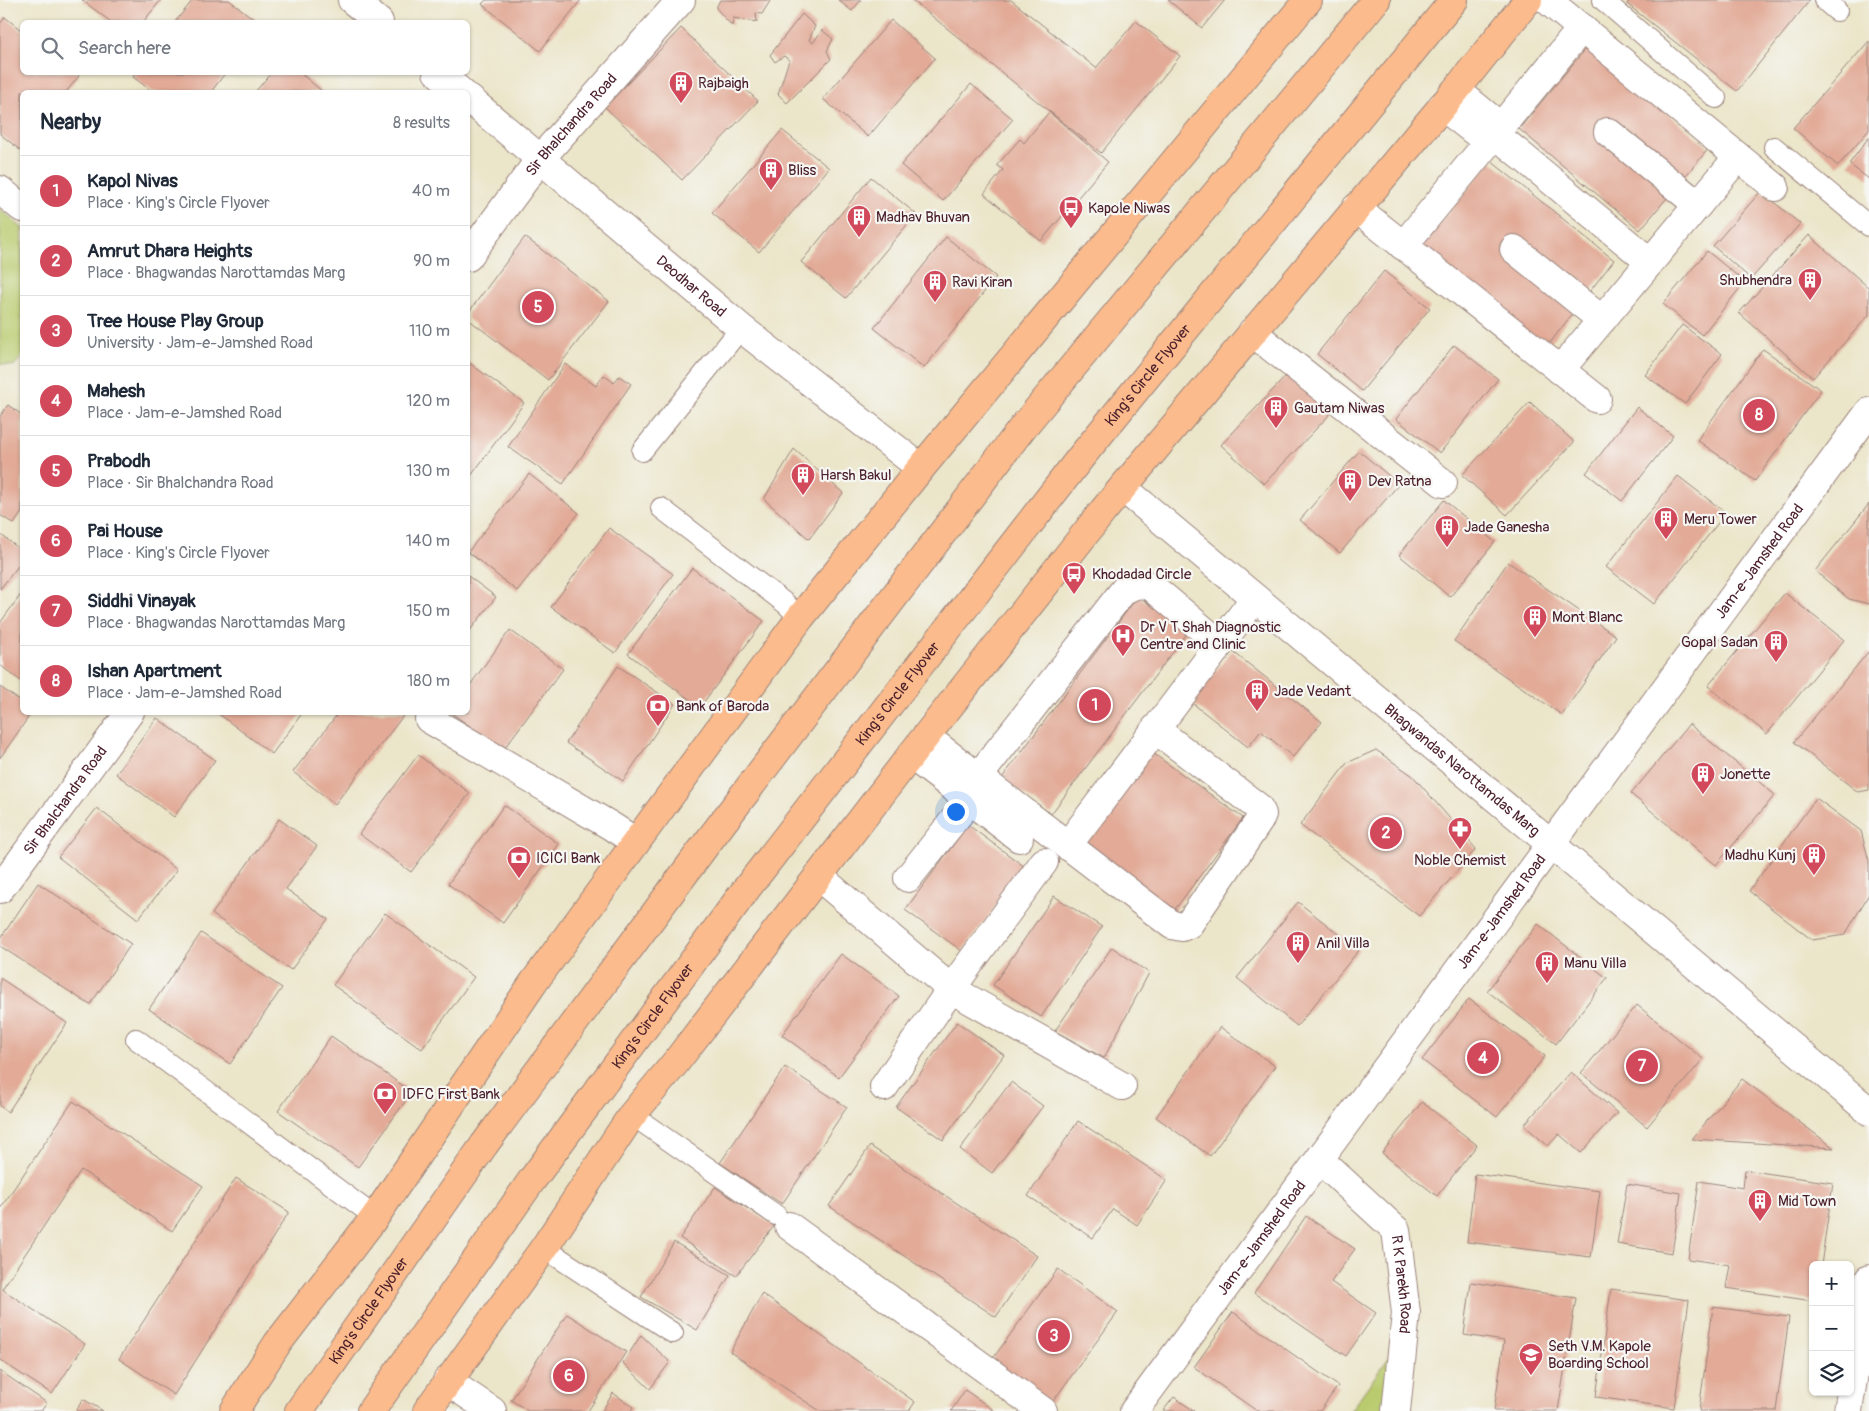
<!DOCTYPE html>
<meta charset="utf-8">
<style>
:root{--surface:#fff;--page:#f6f6f7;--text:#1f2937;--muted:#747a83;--line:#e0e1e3;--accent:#d1495b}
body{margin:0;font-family:Pangolin,sans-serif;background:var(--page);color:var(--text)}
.controls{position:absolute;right:15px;bottom:15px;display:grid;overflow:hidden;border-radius:8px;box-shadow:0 1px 4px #0004}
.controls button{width:45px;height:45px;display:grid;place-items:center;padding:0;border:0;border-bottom:1px solid var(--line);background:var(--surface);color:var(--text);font:25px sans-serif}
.you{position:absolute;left:955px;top:811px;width:18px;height:18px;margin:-12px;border:4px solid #fff;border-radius:50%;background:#1a73e8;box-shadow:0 0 0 8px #1a73e833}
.badge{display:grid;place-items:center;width:32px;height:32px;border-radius:50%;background:var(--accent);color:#fff;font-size:16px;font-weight:700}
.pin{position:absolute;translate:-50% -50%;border:2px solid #fff;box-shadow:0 1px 5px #0006}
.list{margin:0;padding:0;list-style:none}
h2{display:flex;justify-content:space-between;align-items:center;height:65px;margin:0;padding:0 20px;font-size:21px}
h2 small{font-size:16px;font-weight:400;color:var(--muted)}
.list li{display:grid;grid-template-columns:32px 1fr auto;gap:15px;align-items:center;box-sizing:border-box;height:70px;padding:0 20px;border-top:1px solid var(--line)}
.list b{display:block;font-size:19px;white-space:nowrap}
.list p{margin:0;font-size:16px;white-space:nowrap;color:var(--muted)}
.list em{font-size:16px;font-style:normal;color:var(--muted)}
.icon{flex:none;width:28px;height:28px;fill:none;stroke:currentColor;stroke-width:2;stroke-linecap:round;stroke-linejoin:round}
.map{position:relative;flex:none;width:1869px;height:1411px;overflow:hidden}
.search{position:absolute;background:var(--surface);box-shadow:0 1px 4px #0004;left:20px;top:20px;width:450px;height:55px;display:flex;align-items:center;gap:12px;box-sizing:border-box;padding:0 18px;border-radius:8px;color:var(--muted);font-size:19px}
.panel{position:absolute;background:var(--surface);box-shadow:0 1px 4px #0004;left:20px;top:90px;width:450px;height:625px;border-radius:8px}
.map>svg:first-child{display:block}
.green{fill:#b9cb6e;stroke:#82754c}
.building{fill:#e2aa97}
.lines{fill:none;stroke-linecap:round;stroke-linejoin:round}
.service-casing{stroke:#9a827a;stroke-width:22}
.minor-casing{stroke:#9a827a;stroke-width:30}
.trunk-casing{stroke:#9a827a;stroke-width:30}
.service{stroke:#fff;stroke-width:20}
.minor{stroke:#fff;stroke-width:28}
.trunk{stroke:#fbbb8c;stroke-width:28}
.labels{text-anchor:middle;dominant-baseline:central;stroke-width:4.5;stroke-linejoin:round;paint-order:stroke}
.poi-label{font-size:15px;fill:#4a1f2b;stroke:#f6f6f2;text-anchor:start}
.street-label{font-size:15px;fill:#4a1f2b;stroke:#f6f6f2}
</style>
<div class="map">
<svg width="1869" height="1411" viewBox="0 0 1869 1411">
<rect width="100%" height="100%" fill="#f6f6f2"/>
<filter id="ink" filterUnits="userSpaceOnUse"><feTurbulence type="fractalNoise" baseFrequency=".02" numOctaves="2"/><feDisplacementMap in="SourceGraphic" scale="10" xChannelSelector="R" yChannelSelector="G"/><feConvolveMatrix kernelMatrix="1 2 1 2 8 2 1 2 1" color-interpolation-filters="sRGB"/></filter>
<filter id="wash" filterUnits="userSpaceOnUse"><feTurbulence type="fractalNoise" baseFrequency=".0096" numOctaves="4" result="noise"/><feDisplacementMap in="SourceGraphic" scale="20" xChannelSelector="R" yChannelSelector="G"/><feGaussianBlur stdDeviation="1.12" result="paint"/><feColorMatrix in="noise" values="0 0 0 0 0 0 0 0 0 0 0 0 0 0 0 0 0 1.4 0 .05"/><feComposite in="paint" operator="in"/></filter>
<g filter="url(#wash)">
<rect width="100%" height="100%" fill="#ebe5c9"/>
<!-- green -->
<path class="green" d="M0,209l22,19v129l-8,9 -14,-2z
M1409,1330l-11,81h-48z"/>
<g id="blocks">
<!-- building -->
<path class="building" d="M82,0h79l-18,22h-32z
M193,0h36l29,22h-83z
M486,0h95l-41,51 -58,-47z
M720,0h49l1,1 -8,13 -6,-1 1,9 -24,-4 -1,8 -16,-18z
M838,0h23l-9,11z
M912,0h99l85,68 40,-47 44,35 -79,97z
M1168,0h57l-23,28z
M1630,0h180l-73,91 -110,-87z
M802,14l13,12 -6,14 4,3 9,-13 11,9 -6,12 4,8 -44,44 -9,-9 11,-34 -5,-4 -9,6 -5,-7z
M5,17l17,14v41h53l4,4 -13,16h-44v55l-2,3 -20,-16v-110z
M891,20l44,38 -67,79 -45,-38z
M681,28l77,73 -76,79 -77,-73z
M1869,41v89l-31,36 -45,-38z
M1587,47l122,101 -69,82 -121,-101z
M136,72h90l-15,20h-58l-20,-15z
M272,72h27l24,20h-68z
M971,84l42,35 -70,82 -42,-36z
M1049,112l59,50 -67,79 -57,-47 19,-24 -6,-5 23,-26 4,4z
M782,130l47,38 -70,84 -47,-39z
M1869,137v42l-20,-15z
M1491,161l123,99 -68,88 -126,-100z
M871,177l45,37 -70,84 -45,-36z
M1761,191l39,33 -49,55 -38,-33z
M1809,235l60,53v27l-56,63 -74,-65z
M525,237l84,64 -61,79 -80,-61v-6z
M946,237l50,40 -72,91 -50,-40z
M1707,251l38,31 -43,53 -39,-31z
M1384,271l46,37 -68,83 -45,-37z
M1682,325l40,29 -37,50 -40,-29z
M1454,345l44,34 -58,74 -44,-34z
M1763,349l58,41 -66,91 -58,-41z
M468,362l56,41 -56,77z
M565,364l31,22 8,-11 10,8 5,-7 12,8 -68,100 -55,-37z
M1288,374l43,39 -67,71 -43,-39z
M1530,402l44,40 -67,73 -45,-40z
M8,405l14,10v97l-8,12 -14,-9v-99z
M1637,407l36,29 -51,65 -36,-28z
M794,449l49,44 -34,46 -45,-40z
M1359,451l40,33 -59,69 -40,-33z
M529,474l50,39 -62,78 -49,-39z
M1678,476l48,37 -72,91 -48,-37z
M1444,500l51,42 -45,55 -51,-42z
M1869,504v100l-20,-5 -34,-28z
M609,528l64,46 -58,79 -64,-46z
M0,534l22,17v10l-22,28z
M1508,562l108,74 -54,79 -108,-74z
M692,568l72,53 -64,86 -72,-53z
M468,576l28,21 -28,36z
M22,593v89l-22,-17v-42z
M1785,593l59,47 -77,94 -59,-48z
M1138,596l50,36 -137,182 -49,-36z
M510,630l53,39 -60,81 -53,-38h18v-24z
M1232,651l90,71 -29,35 -32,-26 -13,16 -57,-45z
M1869,651v139l-11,2 -64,-50z
M618,666l57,38 -52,77 -57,-38z
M0,687l22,15v10h10l-32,46z
M216,712h87l-31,42z
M339,712h67l-71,92 -42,-32z
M157,718l58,42 -41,57 -58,-43z
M1689,724l86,71 -59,70 -85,-71z
M1376,750l37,26 63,73 -57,67 -119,-91 47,-62z
M1150,751l93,67 -73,98 -92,-68z
M418,755l52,38 -59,79 -52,-38z
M1816,798l45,33 8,30v33l-24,41 -33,5 -63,-49z
M504,805l55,39 -56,79 -55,-39z
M97,808l80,62 -39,49 -80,-62z
M279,819l38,27 -31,43 42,30 -37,51 -79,-56z
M968,825l57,42 -63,84 -57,-41z
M38,883l93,61 -41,61 -90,-59v-7z
M1054,896l48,31 -61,90 -48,-32z
M1298,902l61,48 -62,76 -60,-48z
M385,913l89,64 -52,72 -89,-64z
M1538,924l69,54 -51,66 -69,-53z
M201,933l81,55 -52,76 -81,-55z
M1112,947l37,26 -45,85 -49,-27z
M841,954l58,42 -60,81 -57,-42z
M0,978l67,45 -59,89 -8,-6z
M1469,999l76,57 -48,61 -75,-57z
M1637,1005l66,54 -56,68 -66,-54z
M957,1022l47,33 -61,85 -47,-33z
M1220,1027l55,39 -65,90 -54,-39z
M331,1036l81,56 -54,75 -80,-56z
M785,1067l62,40 -65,97 -62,-41z
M1571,1072l46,41 -36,40 -22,-19 -11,12 -24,-21z
M1742,1079l92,69 -142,-9z
M1011,1082l32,24 -51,67 -32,-24z
M73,1101l130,85 -31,45 -91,-61 -79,119 83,55 -33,50 -52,-34v-151z
M1422,1102l55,43 -40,51 -55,-43z
M1078,1121l89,59 -30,45 -24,-16 -20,29 -65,-42z
M870,1146l167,110 -41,61 -167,-111z
M1745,1170l88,13 -12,82h-8v36l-87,-13 4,-23 -42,-6 11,-78 44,7z
M1475,1174l125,17 -9,66 -124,-15z
M236,1178l53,34 -115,183 -55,-36z
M1627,1184l54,9 -9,60 -55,-9z
M715,1187l59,39 -38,50 -56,-38z
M1306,1216l49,33 -24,33 45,31 -30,43 -92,-63z
M674,1242l56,33 -33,55 -56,-33z
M1058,1269l60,43 -67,92 -60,-43z
M1471,1282l105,16 -18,113h-64l10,-70 -40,-6z
M1611,1289l78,11 -15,108 -78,-11z
M762,1294l153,108 -6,9h-89l-90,-59z
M1713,1307l76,10 -13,94h-77z
M1233,1312l105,74 -18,25h-63l-63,-44z
M567,1314l59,38 -38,59h-60l-17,-11z
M641,1335l29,27 -20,27 -27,-26z
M0,1371l47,32 -6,8h-41z
M965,1390l30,21h-44z
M613,1393l20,14 -2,4h-29z
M1174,1397l20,14h-31z
M83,1399l20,12h-27z"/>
</g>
</g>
<g filter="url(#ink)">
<use href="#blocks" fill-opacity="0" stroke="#9a827a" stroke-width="1"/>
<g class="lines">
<defs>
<path id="service" d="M1603,0l113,98
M1824,0l13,11
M1774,147l95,79
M642,451l99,-123
M661,508l125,96 14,14
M136,1039l239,178
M632,1115l144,100
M544,1248l129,85"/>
<g id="minor">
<path d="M352,0l27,22"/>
<path d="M1547,0l228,187"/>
<path d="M437,72l24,20"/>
<path d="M1456,90l45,37"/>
<path id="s1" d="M468,98l273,230 180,140"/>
<path d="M1442,106l46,36"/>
<path d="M1608,132l90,73"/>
<path d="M1495,134l155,128"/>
<path d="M0,190l22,18"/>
<path d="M1356,208l241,191"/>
<path d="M1403,246l179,-218"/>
<path d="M1514,249l88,71"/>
<path id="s2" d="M468,257l72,-98 141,-159"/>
<path d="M1252,332l191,151"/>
<path d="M1560,370l178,-213"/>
<path id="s3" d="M1123,488l429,357 317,266"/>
<path d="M429,719l182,107 25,16"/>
<path d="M926,737l246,188 10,2 7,-3 70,-103 3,-7 -4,-7 -103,-78"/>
<path d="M911,755l108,83"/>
<path d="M978,777l146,-187c10,-5 17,-8 28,-3l68,57"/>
<path d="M1067,846l188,-248"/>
<path d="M818,876l133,113 171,97"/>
<path d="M908,878l62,-78"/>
<path id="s4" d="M0,889l130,-177"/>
<path d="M884,1087l67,-98 93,-127"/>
<path id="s5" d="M1320,1160l76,70 10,83 -10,98"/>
<path d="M789,1226l254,185"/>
<path d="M447,1381l45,30"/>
<path id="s6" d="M1134,1411l735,-999"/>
<path d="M1848,1411l21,-132"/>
</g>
<g id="trunk">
<path d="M234,1411l43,-67 98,-127 159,-235 266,-364 121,-150 387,-468"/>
<path id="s7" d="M299,1411l185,-266 220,-298 319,-420 353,-427"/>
<path id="s8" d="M371,1411l161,-231 215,-292 334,-431 373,-457"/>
<path d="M427,1411l117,-163 88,-133 44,-53 235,-307 192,-244 353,-421 72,-90"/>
</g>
</defs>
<!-- service casing -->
<use href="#service" class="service-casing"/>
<!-- minor casing -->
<use href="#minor" class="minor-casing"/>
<!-- trunk casing -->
<use href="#trunk" class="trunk-casing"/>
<!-- service -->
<use href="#service" class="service"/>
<!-- minor -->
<use href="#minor" class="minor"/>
<!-- trunk -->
<use href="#trunk" class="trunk"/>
</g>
</g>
<!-- icons -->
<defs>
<symbol id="building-pin" viewBox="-11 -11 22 30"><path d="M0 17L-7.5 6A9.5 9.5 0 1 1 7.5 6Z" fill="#d1495b" stroke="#f6f6f2"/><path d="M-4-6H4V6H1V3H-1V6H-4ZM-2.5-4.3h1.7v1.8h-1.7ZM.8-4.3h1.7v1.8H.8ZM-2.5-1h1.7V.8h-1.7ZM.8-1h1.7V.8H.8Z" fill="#fff"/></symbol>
<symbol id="bus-pin" viewBox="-11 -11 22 30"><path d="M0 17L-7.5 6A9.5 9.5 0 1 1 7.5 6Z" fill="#d1495b" stroke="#f6f6f2"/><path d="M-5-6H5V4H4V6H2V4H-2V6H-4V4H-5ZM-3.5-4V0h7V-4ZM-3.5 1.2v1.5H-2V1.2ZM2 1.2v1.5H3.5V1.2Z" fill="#fff"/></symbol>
<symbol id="hospital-pin" viewBox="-11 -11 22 30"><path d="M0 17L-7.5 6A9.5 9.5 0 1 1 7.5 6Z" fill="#d1495b" stroke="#f6f6f2"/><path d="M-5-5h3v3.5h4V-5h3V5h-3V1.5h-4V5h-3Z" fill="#fff"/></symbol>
<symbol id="bank-pin" viewBox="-11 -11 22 30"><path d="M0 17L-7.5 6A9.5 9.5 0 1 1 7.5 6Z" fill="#d1495b" stroke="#f6f6f2"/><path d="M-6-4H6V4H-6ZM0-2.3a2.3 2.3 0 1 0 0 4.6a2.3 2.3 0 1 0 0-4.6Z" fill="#fff"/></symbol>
<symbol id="pharmacy-pin" viewBox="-11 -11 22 30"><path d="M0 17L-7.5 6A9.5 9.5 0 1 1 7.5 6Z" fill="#d1495b" stroke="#f6f6f2"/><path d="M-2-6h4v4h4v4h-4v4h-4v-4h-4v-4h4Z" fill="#fff"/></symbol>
<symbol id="school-pin" viewBox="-11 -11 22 30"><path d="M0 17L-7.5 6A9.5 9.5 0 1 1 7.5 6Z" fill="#d1495b" stroke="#f6f6f2"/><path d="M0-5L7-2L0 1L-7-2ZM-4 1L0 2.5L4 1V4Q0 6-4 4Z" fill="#fff"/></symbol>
</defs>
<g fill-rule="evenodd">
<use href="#building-pin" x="667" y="69" width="28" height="38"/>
<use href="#building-pin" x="757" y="156" width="28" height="38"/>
<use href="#bus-pin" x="1057" y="194" width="28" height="38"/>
<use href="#building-pin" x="845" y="203" width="28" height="38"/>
<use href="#building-pin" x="1796" y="266" width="28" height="38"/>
<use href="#building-pin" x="921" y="268" width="28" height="38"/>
<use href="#building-pin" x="1262" y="394" width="28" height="38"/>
<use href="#building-pin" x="789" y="461" width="28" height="38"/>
<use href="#building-pin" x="1336" y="467" width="28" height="38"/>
<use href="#building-pin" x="1652" y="505" width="28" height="38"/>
<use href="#building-pin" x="1433" y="513" width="28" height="38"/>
<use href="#bus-pin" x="1060" y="560" width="28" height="38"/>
<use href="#building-pin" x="1521" y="603" width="28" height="38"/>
<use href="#hospital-pin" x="1109" y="622" width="28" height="38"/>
<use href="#building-pin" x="1762" y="628" width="28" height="38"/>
<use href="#building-pin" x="1243" y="677" width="28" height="38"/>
<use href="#bank-pin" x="644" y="692" width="28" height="38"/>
<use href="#building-pin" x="1689" y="760" width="28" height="38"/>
<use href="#pharmacy-pin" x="1446" y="815" width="28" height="38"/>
<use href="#building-pin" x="1800" y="841" width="28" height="38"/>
<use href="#bank-pin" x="505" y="844" width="28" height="38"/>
<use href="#building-pin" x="1284" y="929" width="28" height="38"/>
<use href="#building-pin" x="1533" y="949" width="28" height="38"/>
<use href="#bank-pin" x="371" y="1080" width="28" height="38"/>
<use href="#building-pin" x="1746" y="1187" width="28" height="38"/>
<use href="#school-pin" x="1517" y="1341" width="28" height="38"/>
</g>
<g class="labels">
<!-- poi labels -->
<g class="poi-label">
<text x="698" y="83">Rajbaigh</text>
<text x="788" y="170">Bliss</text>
<text x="1088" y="208">Kapole Niwas</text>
<text x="876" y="217">Madhav Bhuvan</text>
<text x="1792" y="280" text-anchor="end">Shubhendra</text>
<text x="952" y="282">Ravi Kiran</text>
<text x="1294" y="408">Gautam Niwas</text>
<text x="820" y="475">Harsh Bakul</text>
<text x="1368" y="481">Dev Ratna</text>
<text x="1684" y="519">Meru Tower</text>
<text x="1464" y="527">Jade Ganesha</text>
<text x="1092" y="574">Khodadad Circle</text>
<text x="1552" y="617">Mont Blanc</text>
<text x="1140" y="627">Dr V T Shah Diagnostic<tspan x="1140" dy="17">Centre and Clinic</tspan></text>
<text x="1758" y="642" text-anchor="end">Gopal Sadan</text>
<text x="1274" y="691">Jade Vedant</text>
<text x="676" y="706">Bank of Baroda</text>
<text x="1720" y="774">Jonette</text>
<text x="1796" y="855" text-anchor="end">Madhu Kunj</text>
<text x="536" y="858">ICICI Bank</text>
<text x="1460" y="860" text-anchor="middle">Noble Chemist</text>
<text x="1316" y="943">Anil Villa</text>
<text x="1564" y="963">Manu Villa</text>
<text x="402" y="1094">IDFC First Bank</text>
<text x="1778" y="1201">Mid Town</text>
<text x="1548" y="1346">Seth V.M. Kapole<tspan x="1548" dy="17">Boarding School</tspan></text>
</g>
<!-- street labels -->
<g class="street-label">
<text stroke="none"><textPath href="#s2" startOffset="168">Sir Bhalchandra Road</textPath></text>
<text stroke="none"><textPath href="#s1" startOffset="292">Deodhar Road</textPath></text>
<text stroke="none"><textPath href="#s8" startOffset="1295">King's Circle Flyover</textPath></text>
<text stroke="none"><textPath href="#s6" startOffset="1055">Jam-e-Jamshed Road</textPath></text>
<text stroke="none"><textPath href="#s8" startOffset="890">King's Circle Flyover</textPath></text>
<text stroke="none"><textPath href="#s3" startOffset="441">Bhagwandas Narottamdas Marg</textPath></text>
<text stroke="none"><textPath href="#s4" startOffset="110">Sir Bhalchandra Road</textPath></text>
<text stroke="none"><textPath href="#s6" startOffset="620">Jam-e-Jamshed Road</textPath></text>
<text stroke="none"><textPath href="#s8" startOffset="485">King's Circle Flyover</textPath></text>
<text stroke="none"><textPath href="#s6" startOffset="215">Jam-e-Jamshed Road</textPath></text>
<text stroke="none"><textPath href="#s5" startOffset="158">R K Parekh Road</textPath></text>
<text stroke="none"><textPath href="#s7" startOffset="122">King's Circle Flyover</textPath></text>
</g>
</g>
</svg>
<div class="controls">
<button>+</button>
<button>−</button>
<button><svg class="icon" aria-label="layers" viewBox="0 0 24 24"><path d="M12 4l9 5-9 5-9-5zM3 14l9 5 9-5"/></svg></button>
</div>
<div class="you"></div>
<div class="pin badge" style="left:1095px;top:705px">1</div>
<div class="pin badge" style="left:1386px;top:833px">2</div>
<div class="pin badge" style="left:1054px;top:1336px">3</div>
<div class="pin badge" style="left:1483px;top:1058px">4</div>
<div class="pin badge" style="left:538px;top:307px">5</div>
<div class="pin badge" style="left:569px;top:1376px">6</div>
<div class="pin badge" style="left:1642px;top:1066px">7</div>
<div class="pin badge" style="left:1759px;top:415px">8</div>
<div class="search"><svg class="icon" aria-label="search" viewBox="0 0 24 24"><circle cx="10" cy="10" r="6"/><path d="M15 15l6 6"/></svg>Search here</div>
<section class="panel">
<h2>Nearby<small>8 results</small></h2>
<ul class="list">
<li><span class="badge">1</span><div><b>Kapol Nivas</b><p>Place · King's Circle Flyover</p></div><em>40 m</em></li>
<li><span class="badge">2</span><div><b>Amrut Dhara Heights</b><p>Place · Bhagwandas Narottamdas Marg</p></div><em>90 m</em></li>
<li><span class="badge">3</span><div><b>Tree House Play Group</b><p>University · Jam-e-Jamshed Road</p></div><em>110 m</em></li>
<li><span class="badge">4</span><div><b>Mahesh</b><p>Place · Jam-e-Jamshed Road</p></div><em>120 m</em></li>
<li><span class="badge">5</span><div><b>Prabodh</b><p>Place · Sir Bhalchandra Road</p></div><em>130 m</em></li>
<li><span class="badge">6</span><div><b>Pai House</b><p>Place · King's Circle Flyover</p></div><em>140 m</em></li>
<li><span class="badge">7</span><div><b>Siddhi Vinayak</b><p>Place · Bhagwandas Narottamdas Marg</p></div><em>150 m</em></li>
<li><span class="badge">8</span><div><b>Ishan Apartment</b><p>Place · Jam-e-Jamshed Road</p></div><em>180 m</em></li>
</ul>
</section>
</div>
